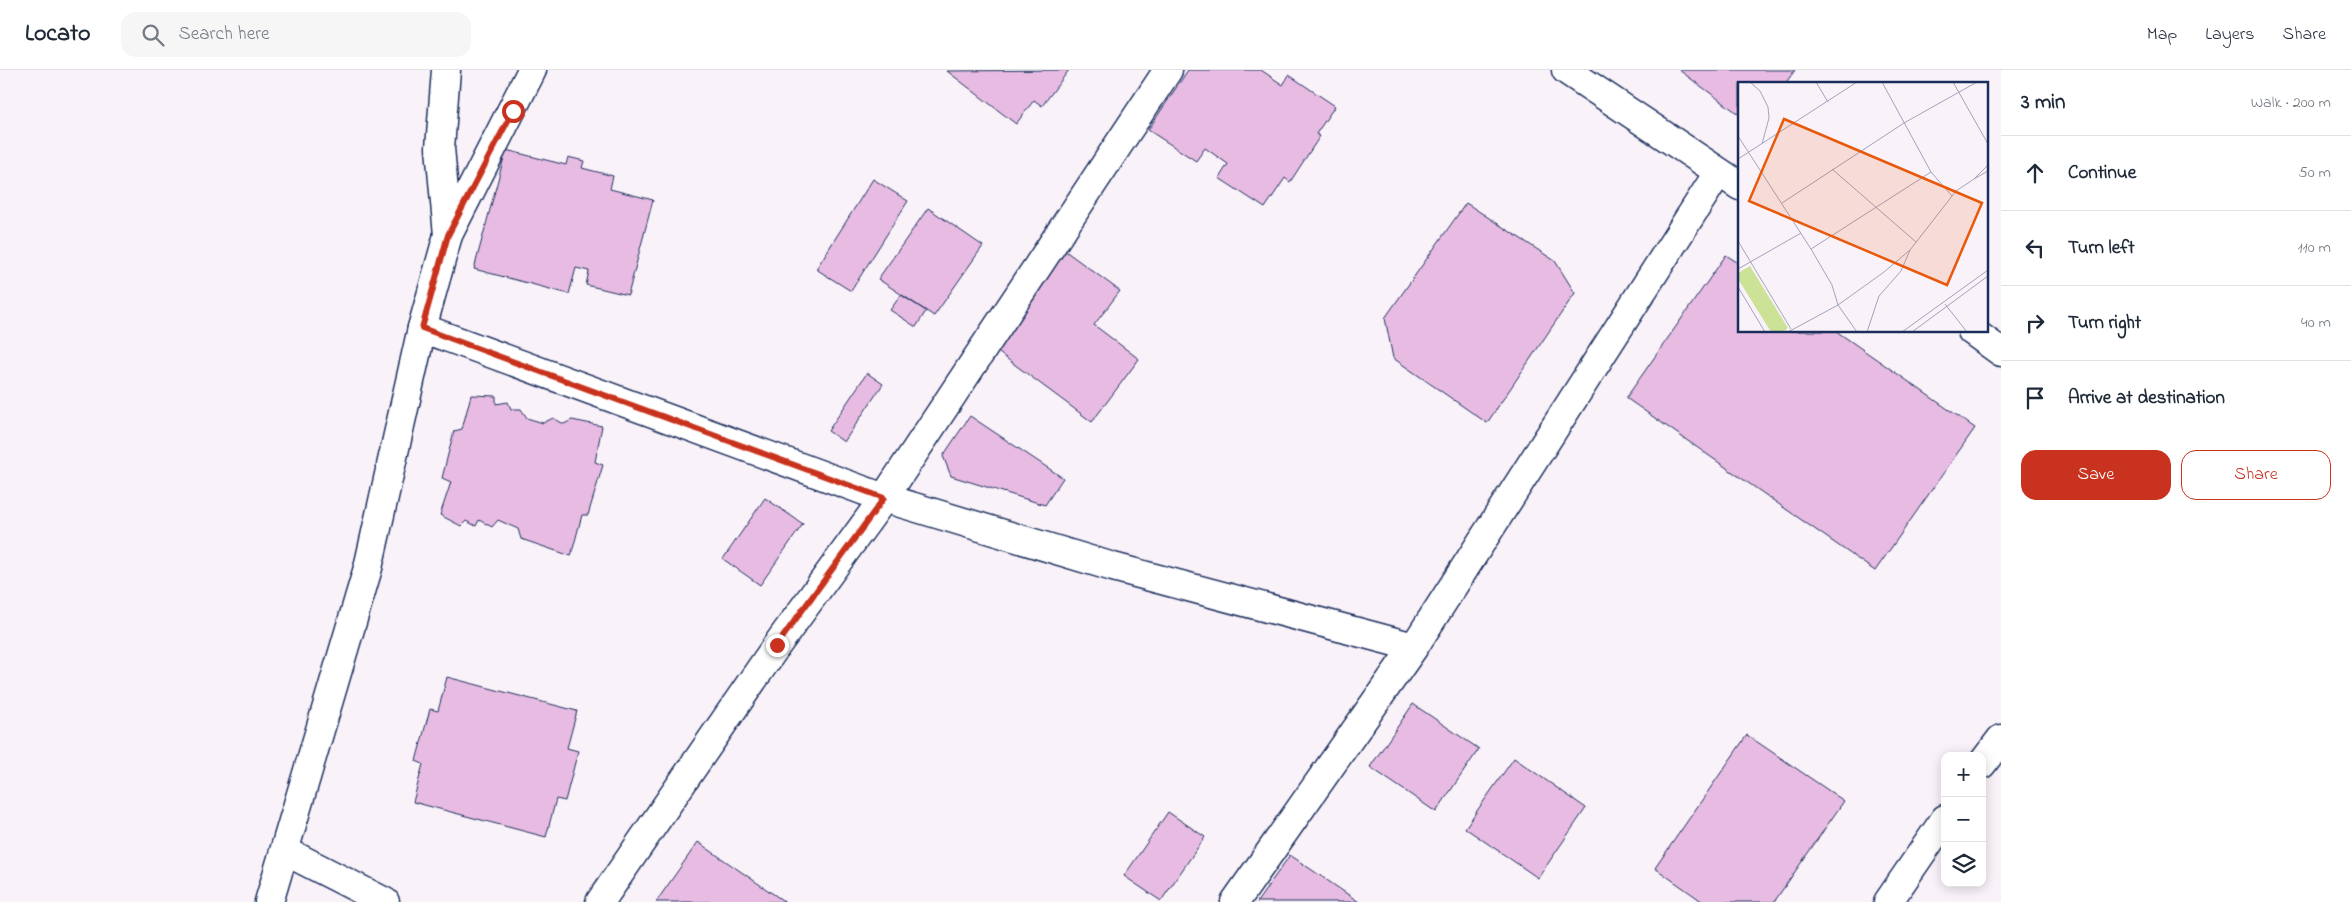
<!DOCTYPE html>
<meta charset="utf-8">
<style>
:root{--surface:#fff;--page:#f6f6f7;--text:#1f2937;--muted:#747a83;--line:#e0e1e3;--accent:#c8321e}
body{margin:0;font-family:"Indie Flower",sans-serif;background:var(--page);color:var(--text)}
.controls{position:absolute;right:15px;bottom:15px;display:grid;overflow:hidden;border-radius:10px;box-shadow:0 2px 12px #0003}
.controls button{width:45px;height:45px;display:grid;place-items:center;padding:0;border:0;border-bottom:1px solid var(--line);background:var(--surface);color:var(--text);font:25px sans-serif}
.stop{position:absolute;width:15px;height:15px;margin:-11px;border:4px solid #c8321e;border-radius:50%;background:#fff}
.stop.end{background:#c8321e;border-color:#fff;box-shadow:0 1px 5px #0008}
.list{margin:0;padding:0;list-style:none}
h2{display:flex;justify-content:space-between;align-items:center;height:65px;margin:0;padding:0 20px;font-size:21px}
h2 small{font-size:16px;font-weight:400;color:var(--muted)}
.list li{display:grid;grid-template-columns:32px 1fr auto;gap:15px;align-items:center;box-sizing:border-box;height:75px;padding:0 20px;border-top:1px solid var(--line)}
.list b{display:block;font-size:19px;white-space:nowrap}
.list em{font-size:16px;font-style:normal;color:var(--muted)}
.actions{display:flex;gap:10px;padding:15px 20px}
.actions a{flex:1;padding:11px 0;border:1px solid var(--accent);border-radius:15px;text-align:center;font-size:18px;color:var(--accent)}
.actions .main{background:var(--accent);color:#fff}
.icon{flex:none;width:28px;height:28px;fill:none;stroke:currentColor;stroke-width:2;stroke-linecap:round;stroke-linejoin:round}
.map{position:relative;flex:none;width:2001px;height:832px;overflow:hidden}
header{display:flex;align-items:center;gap:30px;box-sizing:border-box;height:70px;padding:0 25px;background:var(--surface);border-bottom:1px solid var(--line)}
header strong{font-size:24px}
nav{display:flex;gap:28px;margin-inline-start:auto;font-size:18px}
.search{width:350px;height:45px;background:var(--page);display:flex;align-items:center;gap:12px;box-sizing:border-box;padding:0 18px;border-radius:15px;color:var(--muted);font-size:19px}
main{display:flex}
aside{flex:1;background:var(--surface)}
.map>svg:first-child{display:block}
.building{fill:#e8bce2;stroke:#1b2f5e}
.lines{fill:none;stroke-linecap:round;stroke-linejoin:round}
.street-casing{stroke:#1b2f5e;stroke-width:31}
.secondary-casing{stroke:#1b2f5e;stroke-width:31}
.street{stroke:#fff;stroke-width:28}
.secondary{stroke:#fff;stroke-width:28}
.route{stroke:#c8321e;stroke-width:6}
.inset-road{fill:none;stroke:#a1a4bb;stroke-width:1}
.view{fill:#e8590c;fill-opacity:0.15;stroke:#e8590c;stroke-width:2.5}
.inset-edge{fill:none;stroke:#1b2f5e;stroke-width:2.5}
</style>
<header>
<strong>Locato</strong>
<div class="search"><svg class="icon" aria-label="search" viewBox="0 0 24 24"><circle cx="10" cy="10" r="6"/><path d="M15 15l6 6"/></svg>Search here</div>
<nav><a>Map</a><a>Layers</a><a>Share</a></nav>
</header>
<main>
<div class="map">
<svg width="2001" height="832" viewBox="0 0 2001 832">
<rect width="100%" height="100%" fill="#faf2f9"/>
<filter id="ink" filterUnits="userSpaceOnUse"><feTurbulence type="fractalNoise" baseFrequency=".02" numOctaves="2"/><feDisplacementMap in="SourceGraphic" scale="10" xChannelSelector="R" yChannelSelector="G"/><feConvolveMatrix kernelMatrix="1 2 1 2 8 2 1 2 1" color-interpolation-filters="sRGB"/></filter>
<g filter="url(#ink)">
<!-- building -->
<path class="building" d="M1069,0l-27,36 -8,-6 -18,24 -69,-53z
M1188,0h73l22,15 6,-10 46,31 -19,28 4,2 -30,46 -5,-4 -20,30 -46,-30 9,-14 -23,-16 -9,13 -48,-31z
M1679,0h116l-10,14h-45v31z
M506,80l60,15 2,-8 16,4 -2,7 31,8 -3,13 43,11 -25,95 -42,-10 3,-14 -13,-3 -7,26 -95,-25z
M873,109l35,22 -57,90 -35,-22z
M1466,133l89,58 20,32 -88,130 -94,-65 -8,-40z
M928,138l55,38 -49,70 -56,-37z
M1064,180l56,41 -26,34 45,34 -47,63 -101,-75z
M1726,185l14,9v67h96l139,97 -100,143 -249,-173z
M901,225l25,16 -10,16 -26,-17z
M867,303l16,11 -39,58 -16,-11z
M471,325l25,1v8l12,-2 3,7h10l6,9 16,5 10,-5 11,6 8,-4 30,6 -7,36 8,3 -15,50h-6l-11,41 -50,-17 -3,-10 -20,-9 -6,7 -13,-7 -3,6 -10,-5 -5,5 -21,-11 11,-33 -9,-4 12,-47 8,-2z
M970,346l93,62 -18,27 -94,-29 -8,-20z
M765,428l38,26 -43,61 -37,-26z
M447,607l130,34 -10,37 11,3 -13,50 -9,-2 -10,38 -133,-35 10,-38 -7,-3 14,-52 8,2z
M1413,634l66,45 -43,63 -66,-45z
M1747,665l97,66 -70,101h-71l-48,-34z
M1514,688l72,50 -48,70 -73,-50z
M1168,742l37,25 -44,64 -37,-25z
M698,772l87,60h-129z
M1290,785l69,47h-102z"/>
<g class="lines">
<defs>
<path id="street" d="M446,0l-6,78 8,87
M1566,0l174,116
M448,165l84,-165
M422,258l462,170 229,69 301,80
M1972,261l29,21
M285,781l100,51
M600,832l177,-257 107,-147 284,-428
M1235,832l179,-255 304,-474"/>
<path id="secondary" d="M1982,694l19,-25
M269,832l99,-334 54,-240 26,-93
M1888,832l57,-83"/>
</defs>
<!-- street casing -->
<use href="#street" class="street-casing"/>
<!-- secondary casing -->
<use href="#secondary" class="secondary-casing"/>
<!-- street -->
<use href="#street" class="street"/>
<!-- secondary -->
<use href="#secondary" class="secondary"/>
</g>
</g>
<g class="lines" filter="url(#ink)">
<!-- route -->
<path class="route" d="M513,41l-65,124 -26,93 462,170 -107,147"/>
</g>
<!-- overview -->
<g transform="translate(1738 12)">
<rect width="250" height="250" fill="#faf2f9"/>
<path d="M12,184l38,62 -5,4h-12l-33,-53v-6z" fill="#cce297"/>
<path class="inset-road" d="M12,0l10,9 8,16 1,11 -7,26M78,0l12,20M144,0l49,90 21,24M215,0l35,62M0,54l73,113 21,36 6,20 19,27M0,77l119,-77M250,83l-14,14 14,-8M94,87l84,73M44,121l122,-80 73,-41M0,159l53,88M73,167l120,-77M0,187l63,-36M0,205l27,45M207,222l22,28M50,250l50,-27 46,-33 26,-22 46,-59 18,-12M129,250l12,-36 22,-25 9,-21M164,250l86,-62M174,250l76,-56"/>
<path class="view" d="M46,37l198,84 -35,82 -198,-84z"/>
<rect width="250" height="250" class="inset-edge"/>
</g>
</svg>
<div class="controls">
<button>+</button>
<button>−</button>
<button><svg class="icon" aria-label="layers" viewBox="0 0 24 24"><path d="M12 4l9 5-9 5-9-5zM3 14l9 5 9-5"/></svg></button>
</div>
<div class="stop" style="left:513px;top:41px"></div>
<div class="stop end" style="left:777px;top:575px"></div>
</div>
<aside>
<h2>3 min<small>Walk · 200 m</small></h2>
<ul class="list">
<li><svg class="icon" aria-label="ahead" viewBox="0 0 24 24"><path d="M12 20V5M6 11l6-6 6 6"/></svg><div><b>Continue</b></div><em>50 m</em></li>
<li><svg class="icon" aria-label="left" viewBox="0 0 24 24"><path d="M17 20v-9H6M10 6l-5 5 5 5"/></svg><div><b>Turn left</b></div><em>110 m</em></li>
<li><svg class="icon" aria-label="right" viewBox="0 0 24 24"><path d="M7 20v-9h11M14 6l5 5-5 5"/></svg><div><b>Turn right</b></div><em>40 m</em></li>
<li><svg class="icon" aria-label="arrive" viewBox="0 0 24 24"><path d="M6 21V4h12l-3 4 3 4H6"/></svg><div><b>Arrive at destination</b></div></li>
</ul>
<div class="actions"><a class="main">Save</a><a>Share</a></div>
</aside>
</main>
